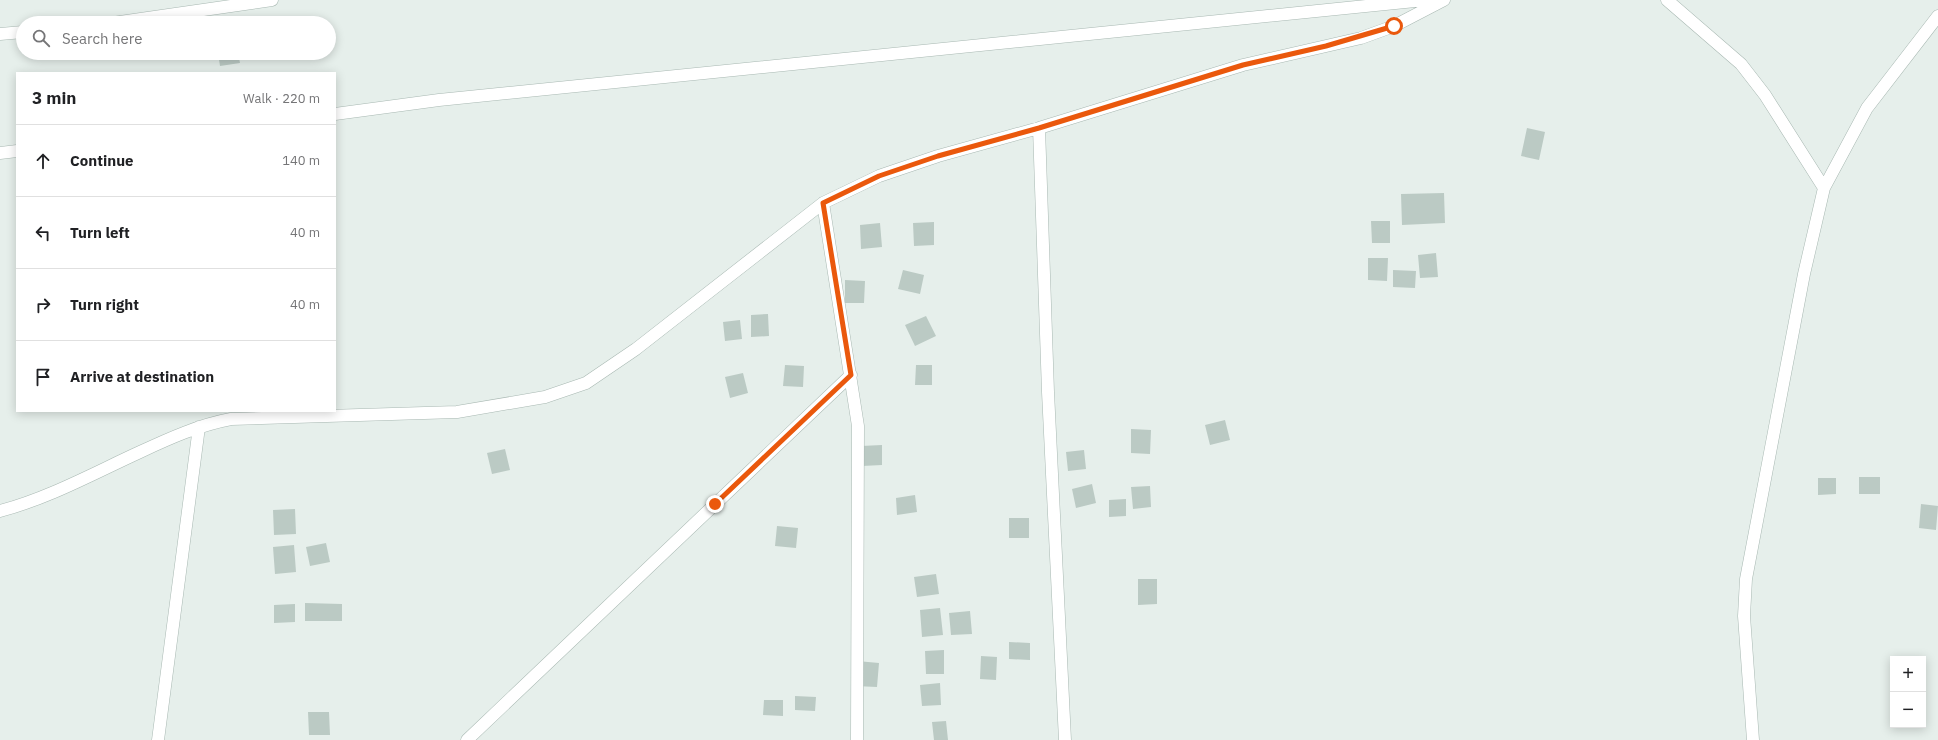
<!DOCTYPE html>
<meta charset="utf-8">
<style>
:root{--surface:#fff;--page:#f2f2f2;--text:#202124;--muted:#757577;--line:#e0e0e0}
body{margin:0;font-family:"IBM Plex Sans",sans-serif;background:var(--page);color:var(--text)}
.controls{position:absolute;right:12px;bottom:12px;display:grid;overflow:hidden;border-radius:0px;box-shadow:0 2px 10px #0003}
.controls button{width:36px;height:36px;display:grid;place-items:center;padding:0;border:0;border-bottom:1px solid var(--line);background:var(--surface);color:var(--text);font:20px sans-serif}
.stop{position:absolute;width:12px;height:12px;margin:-9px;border:3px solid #ea580c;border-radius:50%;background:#fff}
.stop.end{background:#ea580c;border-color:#fff;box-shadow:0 1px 4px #0008}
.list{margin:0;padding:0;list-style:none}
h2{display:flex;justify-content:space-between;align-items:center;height:52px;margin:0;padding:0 16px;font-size:17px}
h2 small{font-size:13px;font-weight:400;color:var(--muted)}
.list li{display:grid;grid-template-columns:26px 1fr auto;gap:12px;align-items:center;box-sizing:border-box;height:72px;padding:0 16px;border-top:1px solid var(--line)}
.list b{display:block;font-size:15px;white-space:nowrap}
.list em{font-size:13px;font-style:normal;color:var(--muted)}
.icon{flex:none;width:22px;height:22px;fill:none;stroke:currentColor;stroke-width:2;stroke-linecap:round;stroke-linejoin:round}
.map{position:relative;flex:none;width:1938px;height:740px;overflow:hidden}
.search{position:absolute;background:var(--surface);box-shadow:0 2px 10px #0003;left:16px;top:16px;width:320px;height:44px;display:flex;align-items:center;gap:10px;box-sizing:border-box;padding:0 14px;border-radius:22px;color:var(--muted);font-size:15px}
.panel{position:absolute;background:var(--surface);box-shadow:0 2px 10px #0003;left:16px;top:72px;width:320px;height:340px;border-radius:0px}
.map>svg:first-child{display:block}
.building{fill:#bbcac4}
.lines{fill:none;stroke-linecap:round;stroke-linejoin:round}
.minor-casing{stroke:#a8b8b2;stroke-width:13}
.minor{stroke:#fff;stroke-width:12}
.route{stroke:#ea580c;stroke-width:5}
</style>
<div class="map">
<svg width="1938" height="740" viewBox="0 0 1938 740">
<rect width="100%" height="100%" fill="#e6efeb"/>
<!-- building -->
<path class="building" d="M218,53h20l2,10 -20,3z
M1527,128l18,4 -6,28 -18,-4z
M1444,193l1,30 -43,2 -1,-31z
M1371,221h19v22h-18z
M934,222v23l-20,1 -1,-23z
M880,223l2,24 -21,2 -1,-24z
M1436,253l2,24 -18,1 -2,-23z
M1368,258h20l-1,23 -19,-1z
M903,270l21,5 -4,19 -22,-5z
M1393,270l23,1 -1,17 -22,-1z
M845,280l20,1 -1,22h-19z
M768,314l1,22 -18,1v-22z
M926,316l10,20 -21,10 -10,-21z
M740,320l2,19 -17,2 -2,-19z
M785,365l19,1 -1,21 -20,-1z
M916,365h16v20h-17z
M743,373l5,20 -18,5 -5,-21z
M1225,420l5,20 -20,5 -5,-20z
M1131,429l20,1 -1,24 -19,-1z
M882,445v20l-20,1 -1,-20z
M505,449l5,21 -18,4 -5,-21z
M1084,450l2,19 -18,2 -2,-19z
M1859,477h21v17h-21z
M1818,478h18v16l-18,1z
M1092,484l4,19 -20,5 -4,-19z
M1150,486l1,21 -18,2 -2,-22z
M915,495l2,17 -20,3 -1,-17z
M1126,499v17l-17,1v-17z
M1921,504l17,2 -2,24 -17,-2z
M295,509l1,25 -22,1 -1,-25z
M1009,518h20v20h-20z
M777,526l21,2 -2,20 -21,-2z
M326,543l4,19 -20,4 -4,-19z
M294,545l2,27 -21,2 -2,-27z
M936,574l3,20 -22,3 -3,-20z
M1138,579h19v25l-19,1z
M305,603l37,1v17h-37z
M295,604v18l-21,1v-18z
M940,608l3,27 -21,2 -2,-27z
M970,611l2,23 -21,1 -2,-22z
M1009,642l21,1v17l-21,-1z
M944,650v24h-18l-1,-23z
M981,656l16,1 -1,23 -16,-1z
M857,661l22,2 -2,24 -22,-1z
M940,683l1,22 -19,1 -2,-21z
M795,696l21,1 -1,14 -20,-1z
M764,700h19v16l-20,-1z
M308,712h21l1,23h-21z
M946,721l2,19h-14l-2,-18z"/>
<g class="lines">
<defs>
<path id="minor" d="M1667,0l74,64 24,31 59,93
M113,23l159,-23
M0,34l23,-2
M335,114l104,-14 986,-100
M1039,128l9,264 17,348
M0,153l17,-2
M823,203l35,223 -1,314
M0,511c49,-13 94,-38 140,-59 30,-14 59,-27 91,-33l226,-7 88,-15 41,-14 50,-34 187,-146 56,-27 59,-20 101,-28 204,-63 118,-27 33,-12 50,-26
M158,740l41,-313
M467,740l384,-365
M1753,740l-9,-124 2,-37 58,-305 20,-86 43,-80 71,-92"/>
</defs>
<!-- minor casing -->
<use href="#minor" class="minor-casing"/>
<!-- minor -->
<use href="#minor" class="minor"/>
</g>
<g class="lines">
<!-- route -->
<path class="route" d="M715,504l136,-129 -28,-172 56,-27 59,-20 101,-28 204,-63 83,-19 68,-20"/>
</g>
</svg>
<div class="controls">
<button>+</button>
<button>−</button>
</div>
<div class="stop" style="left:1394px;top:26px"></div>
<div class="stop end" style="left:715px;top:504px"></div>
<div class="search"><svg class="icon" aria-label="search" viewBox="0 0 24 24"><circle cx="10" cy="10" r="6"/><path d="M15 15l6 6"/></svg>Search here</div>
<section class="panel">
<h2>3 min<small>Walk · 220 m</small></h2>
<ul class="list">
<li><svg class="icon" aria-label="ahead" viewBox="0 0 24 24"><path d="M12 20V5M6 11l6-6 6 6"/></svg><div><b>Continue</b></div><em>140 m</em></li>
<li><svg class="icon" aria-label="left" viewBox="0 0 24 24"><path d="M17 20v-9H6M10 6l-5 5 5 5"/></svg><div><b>Turn left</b></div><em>40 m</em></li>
<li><svg class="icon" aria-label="right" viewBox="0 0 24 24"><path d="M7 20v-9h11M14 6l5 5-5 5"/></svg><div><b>Turn right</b></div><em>40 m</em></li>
<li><svg class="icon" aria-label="arrive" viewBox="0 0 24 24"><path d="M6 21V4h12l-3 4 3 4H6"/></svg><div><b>Arrive at destination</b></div></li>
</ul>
</section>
</div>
